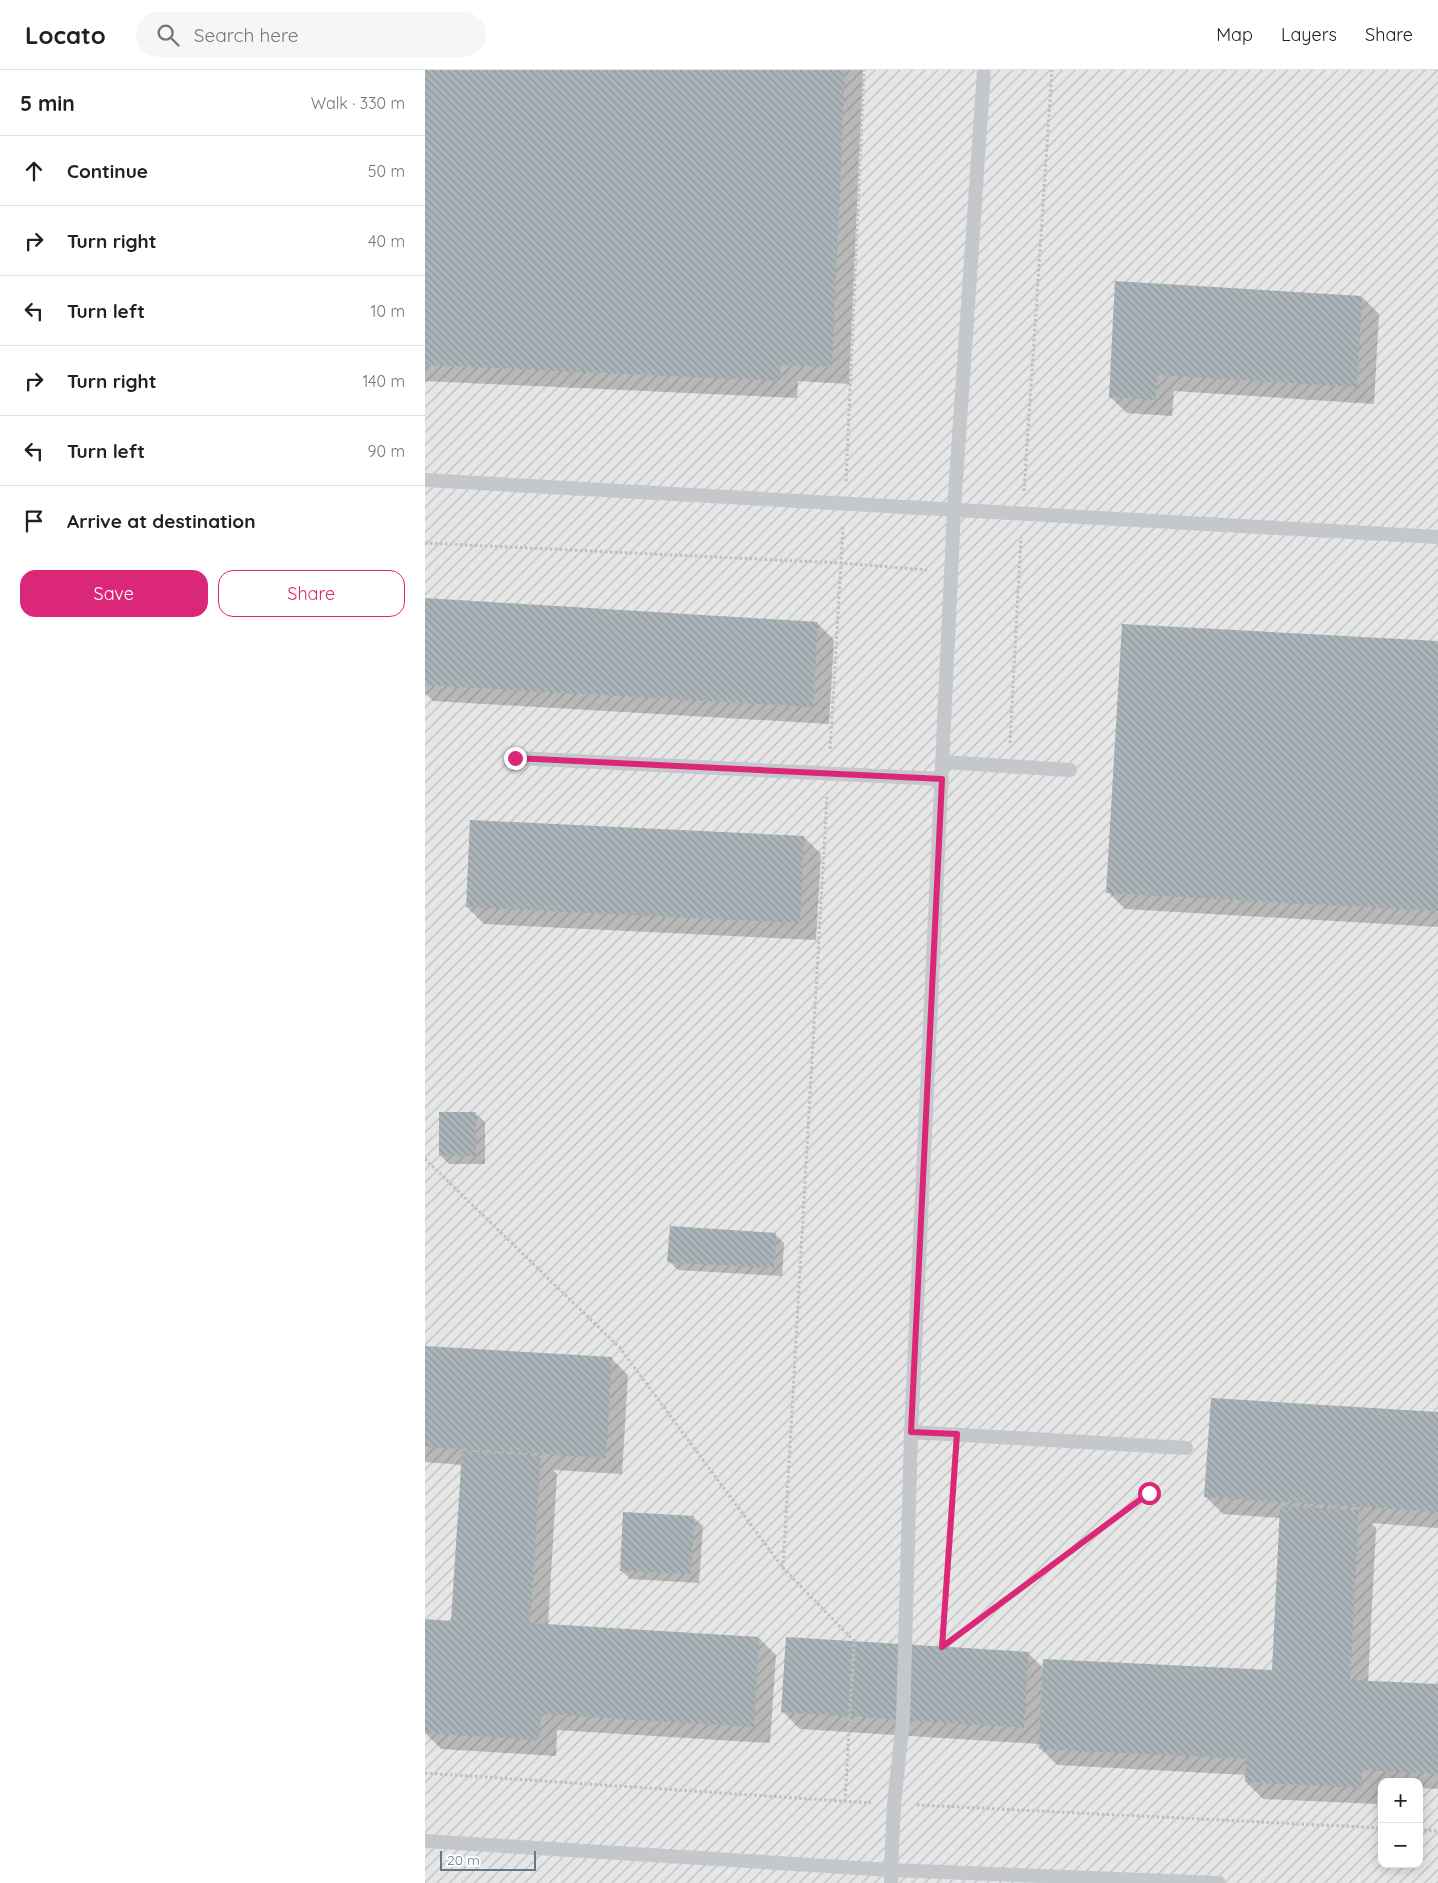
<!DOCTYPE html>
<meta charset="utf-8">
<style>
:root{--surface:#fff;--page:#f6f6f6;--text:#202124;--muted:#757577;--line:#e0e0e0;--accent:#db2777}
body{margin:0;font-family:Quicksand,sans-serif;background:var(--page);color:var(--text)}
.controls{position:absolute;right:15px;bottom:15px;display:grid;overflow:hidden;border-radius:10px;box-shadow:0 2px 12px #0003}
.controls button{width:45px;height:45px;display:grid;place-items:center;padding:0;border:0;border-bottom:1px solid var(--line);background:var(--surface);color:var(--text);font:25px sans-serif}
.scale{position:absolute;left:15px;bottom:12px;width:96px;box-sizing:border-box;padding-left:5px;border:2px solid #647787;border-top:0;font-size:14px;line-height:18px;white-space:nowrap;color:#647787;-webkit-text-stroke:4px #fff;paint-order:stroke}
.stop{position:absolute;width:15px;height:15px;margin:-11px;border:4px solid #db2777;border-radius:50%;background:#fff}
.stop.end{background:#db2777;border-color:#fff;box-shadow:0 1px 5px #0008}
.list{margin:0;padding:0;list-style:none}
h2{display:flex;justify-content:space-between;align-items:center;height:65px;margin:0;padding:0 20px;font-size:21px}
h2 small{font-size:16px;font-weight:400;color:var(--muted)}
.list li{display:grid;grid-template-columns:32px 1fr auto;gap:15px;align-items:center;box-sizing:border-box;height:70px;padding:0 20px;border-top:1px solid var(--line)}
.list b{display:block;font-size:19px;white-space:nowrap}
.list em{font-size:16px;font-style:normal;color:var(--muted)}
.actions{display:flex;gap:10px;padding:15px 20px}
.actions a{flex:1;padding:11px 0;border:1px solid var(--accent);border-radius:15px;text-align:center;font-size:18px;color:var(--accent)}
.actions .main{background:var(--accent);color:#fff}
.icon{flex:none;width:28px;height:28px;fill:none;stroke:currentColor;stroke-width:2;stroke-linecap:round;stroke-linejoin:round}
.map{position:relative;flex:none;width:1013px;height:1813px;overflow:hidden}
header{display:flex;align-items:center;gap:30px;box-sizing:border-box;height:70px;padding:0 25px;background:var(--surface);border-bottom:1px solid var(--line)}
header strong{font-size:24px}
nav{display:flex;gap:28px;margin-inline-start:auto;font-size:18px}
.search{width:350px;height:45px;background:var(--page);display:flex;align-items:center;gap:12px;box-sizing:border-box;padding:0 18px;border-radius:28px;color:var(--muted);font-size:19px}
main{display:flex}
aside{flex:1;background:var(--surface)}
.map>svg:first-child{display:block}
.industrial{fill:url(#industrial-furrows);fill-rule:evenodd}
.shadow{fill:#0003}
.building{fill:url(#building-back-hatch)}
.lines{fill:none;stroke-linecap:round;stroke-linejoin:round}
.path{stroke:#bdc0c2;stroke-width:3;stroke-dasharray:2.5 2.5;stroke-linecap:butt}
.lane{stroke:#c4c8cc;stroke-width:14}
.route{stroke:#db2777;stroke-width:6}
</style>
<header>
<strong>Locato</strong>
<div class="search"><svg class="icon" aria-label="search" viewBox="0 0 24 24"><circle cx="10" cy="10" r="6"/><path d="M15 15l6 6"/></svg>Search here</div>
<nav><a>Map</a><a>Layers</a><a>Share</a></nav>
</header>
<main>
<aside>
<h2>5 min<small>Walk · 330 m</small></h2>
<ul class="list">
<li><svg class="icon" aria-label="ahead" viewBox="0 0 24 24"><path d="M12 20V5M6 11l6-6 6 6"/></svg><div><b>Continue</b></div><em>50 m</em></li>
<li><svg class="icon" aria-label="right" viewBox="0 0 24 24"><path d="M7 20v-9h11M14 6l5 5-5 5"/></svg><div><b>Turn right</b></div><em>40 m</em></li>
<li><svg class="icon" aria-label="left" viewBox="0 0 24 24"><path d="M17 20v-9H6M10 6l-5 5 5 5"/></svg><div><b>Turn left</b></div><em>10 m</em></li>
<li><svg class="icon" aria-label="right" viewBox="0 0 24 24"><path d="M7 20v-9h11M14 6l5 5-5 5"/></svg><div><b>Turn right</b></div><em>140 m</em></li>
<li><svg class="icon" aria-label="left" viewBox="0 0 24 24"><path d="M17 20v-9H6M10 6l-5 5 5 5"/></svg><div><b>Turn left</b></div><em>90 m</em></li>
<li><svg class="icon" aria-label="arrive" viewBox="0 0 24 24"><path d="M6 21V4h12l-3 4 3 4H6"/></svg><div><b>Arrive at destination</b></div></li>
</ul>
<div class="actions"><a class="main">Save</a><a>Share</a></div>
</aside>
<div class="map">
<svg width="1013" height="1813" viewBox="0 0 1013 1813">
<defs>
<pattern id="industrial-furrows" width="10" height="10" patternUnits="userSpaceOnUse" patternTransform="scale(1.25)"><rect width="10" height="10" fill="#e5e6e5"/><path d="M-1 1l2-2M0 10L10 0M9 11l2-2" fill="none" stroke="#bdbfbf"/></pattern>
<pattern id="building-back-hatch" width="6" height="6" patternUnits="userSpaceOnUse" patternTransform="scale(1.25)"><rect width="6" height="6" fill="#abb4b9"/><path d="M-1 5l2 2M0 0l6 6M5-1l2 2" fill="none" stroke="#8f979c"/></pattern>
</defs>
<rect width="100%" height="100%" fill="#f7f7f4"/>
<!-- industrial -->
<path class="industrial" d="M0,0h1013v1813h-1013zM957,1712h37v82h-37z"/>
<!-- shadow -->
<path class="shadow" d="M0,0h438l-14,314 -51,-3 -1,17 -372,-17z
M692,212l245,15 17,17 -5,90 -200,-13 -2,25 -45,-3 -17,-16z
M0,529l392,24 17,17 -5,84 -396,-23 -8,-8z
M698,555l315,18v284l-313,-18 -17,-17z
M379,767l17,17 -5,86 -332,-16 -17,-17z
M51,1044l9,8v42h-36l-9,-9z
M350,1164l9,9 -2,33 -104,-6 -9,-9z
M0,1277l186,11 17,17 -6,99 -69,-4 4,4 -9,151 211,13 17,17 -6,88 -213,-13 -1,26 -115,-7 -16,-16v-112l28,1 9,-157 -37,-3z
M787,1329l226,15v114l-67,-5 5,5 -8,154 70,3v104l-19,-1v-6h-37v4h-4l-1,18 -114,-5 -17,-17 1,-7 -190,-10 -17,-17v-4l-240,-15 -17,-17 245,-59 16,16 229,3 8,-154 -58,-4 -17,-17z
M269,1448l9,8 -4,57 -69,-4 -9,-9z"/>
<!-- building -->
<path class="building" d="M0,0h420l-13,297 -51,-2 -1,16 -355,-16z
M690,211l247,15 -5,91 -200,-12 -1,25 -47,-3z
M0,528l393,24 -5,85 -388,-22z
M697,554l316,17v270l-332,-18z
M45,750l334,16 -4,87 -334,-16z
M14,1042h37v44h-37z
M245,1156l106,7 -2,35 -107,-6z
M0,1276l187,11 -6,101 -181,-11z
M786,1328l227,14v100l-234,-15z
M37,1381l79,5 -11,167 229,14 -5,90 -213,-13 -2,26 -114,-7v-114l26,2z
M855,1436l79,4 -9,170 88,4v90l-76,-4 -1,18 -116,-6 1,-23 -207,-10 4,-90 229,11z
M198,1442l71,4 -3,58 -71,-3z
M361,1567l243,15 -5,76 -243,-16z"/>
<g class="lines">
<!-- path -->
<path class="path" d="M421,411l18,-411
M599,421l28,-421
M418,457l-2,36 87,7
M0,473l416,20 -11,188
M585,673l11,-206
M0,1089l195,189 163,220 71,73 -9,160
M358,1498l44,-771
M517,1577l207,-154
M517,1577l13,-190
M0,1703l446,30
M492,1735l465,23
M994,1760l19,1"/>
<!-- lane -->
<path class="lane" d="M0,410l1013,57
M90,688l427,21
M518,692l127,8
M486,1362l275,16
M0,1771l466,29 3,-66 9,-84 8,-288 43,-922 30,-440
M466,1813v-13l328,13"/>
</g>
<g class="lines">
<!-- route -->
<path class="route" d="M90,688l427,21 -31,653 46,2 -15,213 207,-154"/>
</g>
</svg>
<div class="controls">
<button>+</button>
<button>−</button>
</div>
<div class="scale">20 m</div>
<div class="stop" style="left:724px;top:1423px"></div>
<div class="stop end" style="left:90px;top:688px"></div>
</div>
</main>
